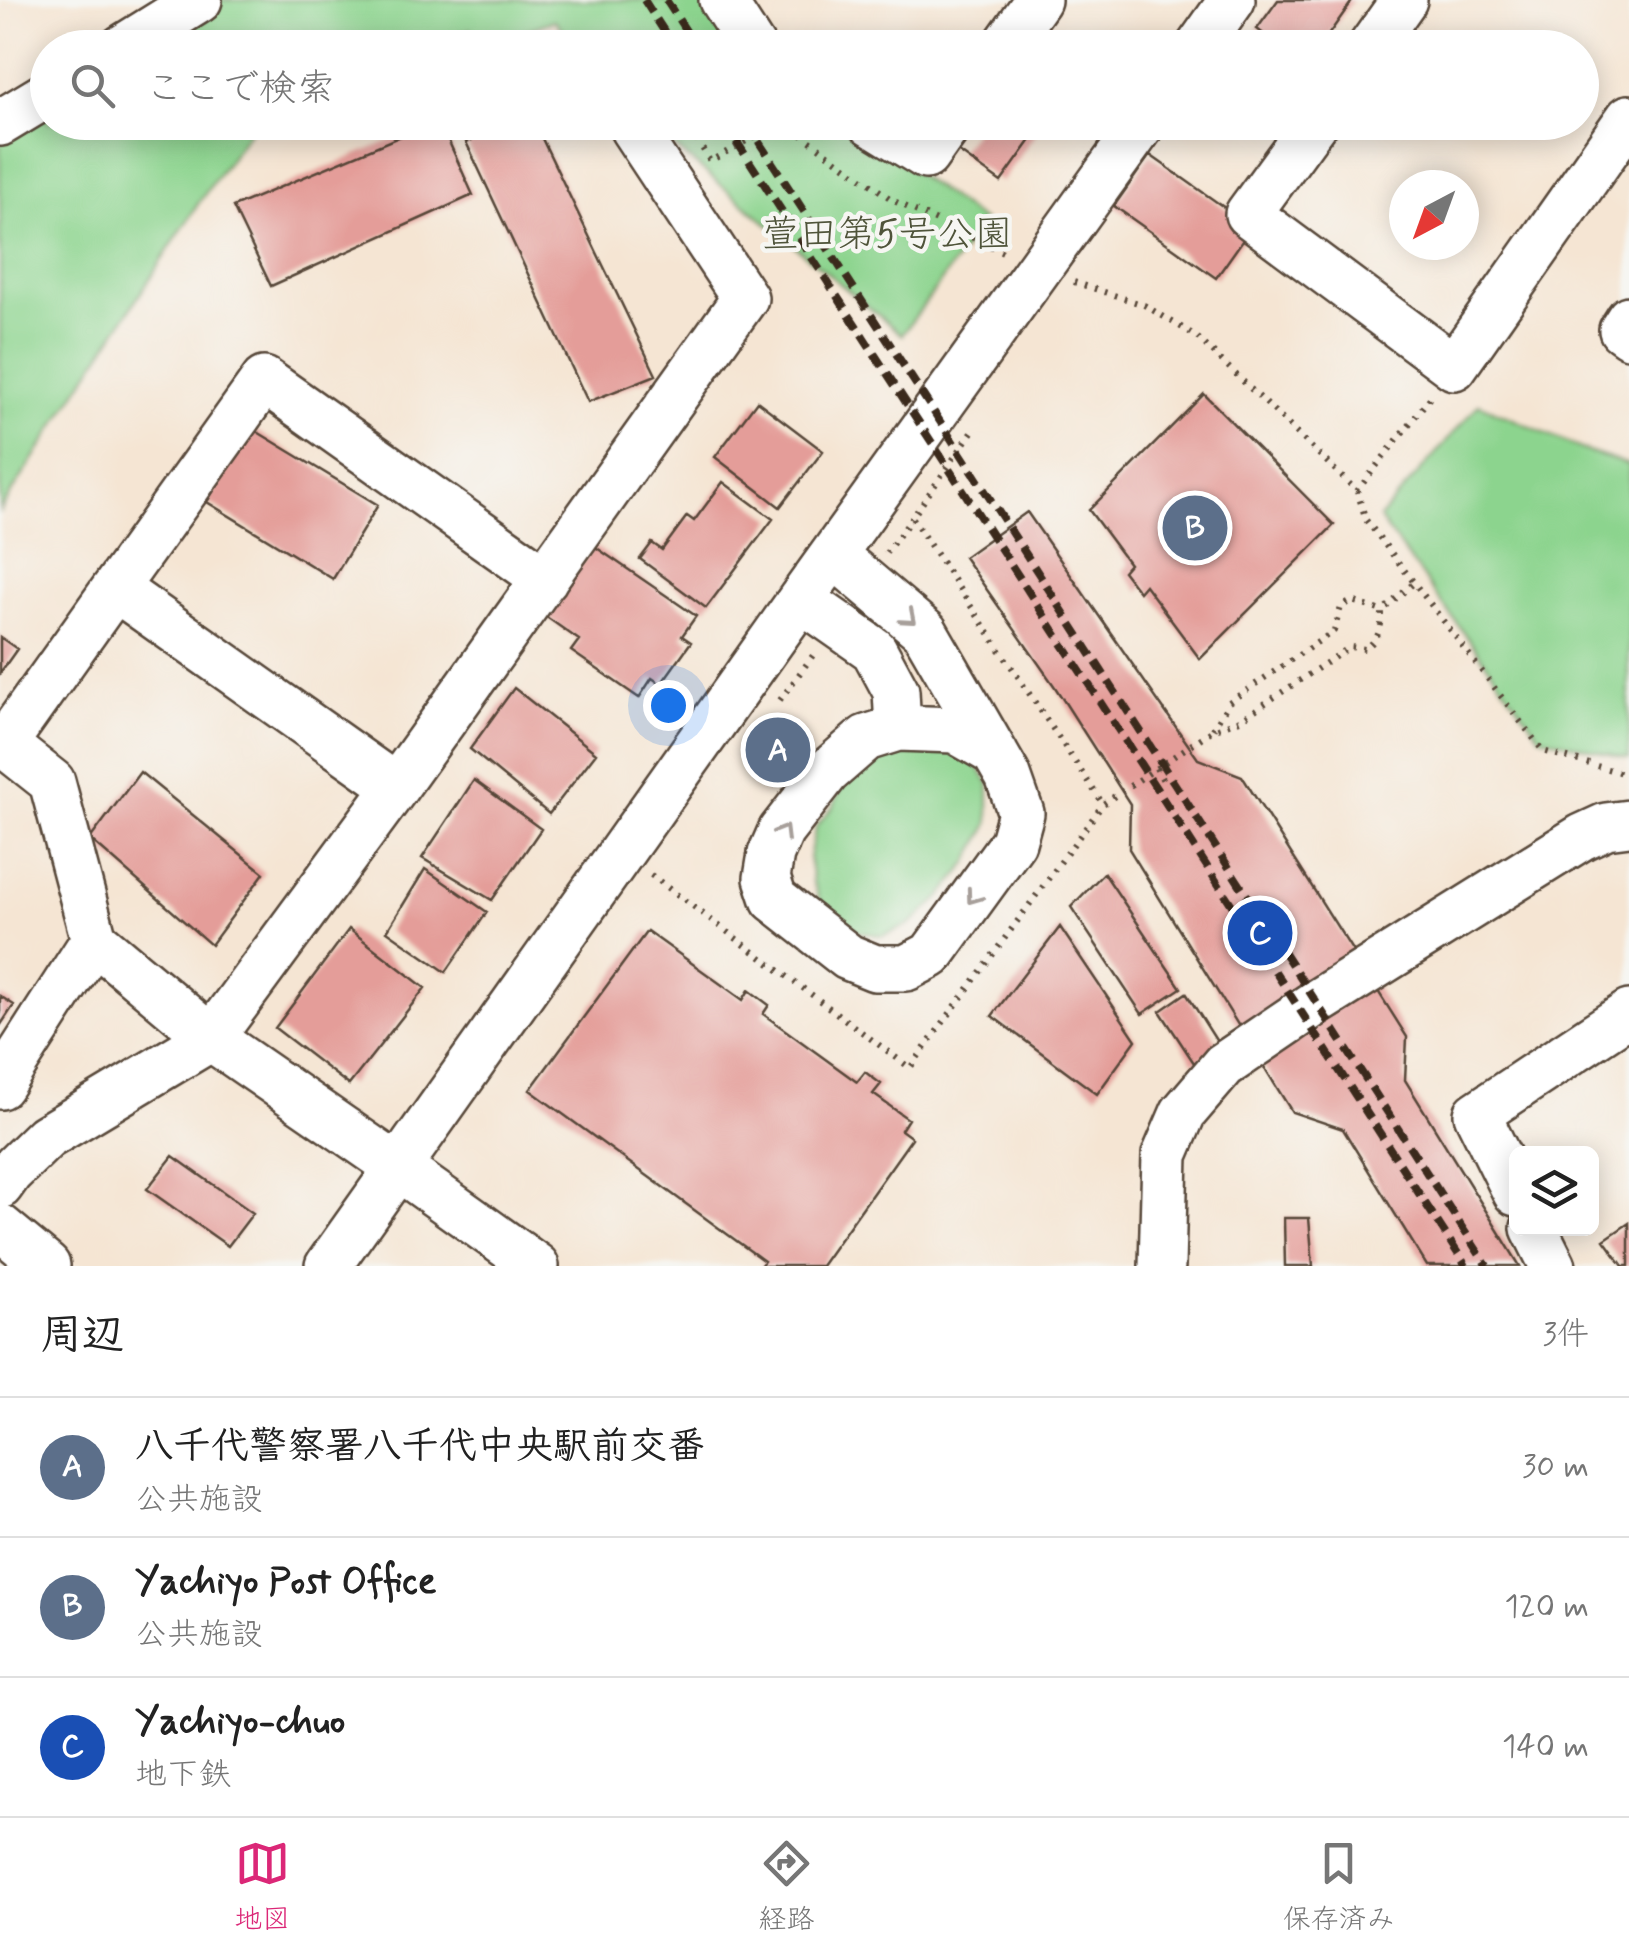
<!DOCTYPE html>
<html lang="ja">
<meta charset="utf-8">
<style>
:root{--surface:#fff;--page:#f6f6f6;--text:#222;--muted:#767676;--line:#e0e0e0;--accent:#db2777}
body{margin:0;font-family:Mynerve,"Klee One",sans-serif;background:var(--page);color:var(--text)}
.controls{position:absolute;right:30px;bottom:30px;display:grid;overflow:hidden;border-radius:15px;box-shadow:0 5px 25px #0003}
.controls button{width:90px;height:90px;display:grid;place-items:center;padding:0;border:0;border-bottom:2px solid var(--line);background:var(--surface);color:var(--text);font:50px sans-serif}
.compass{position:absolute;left:1389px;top:170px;width:90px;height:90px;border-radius:50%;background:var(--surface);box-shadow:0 5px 25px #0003;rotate:221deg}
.you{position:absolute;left:668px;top:705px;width:35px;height:35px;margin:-25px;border:8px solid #fff;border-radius:50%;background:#1a73e8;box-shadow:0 0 0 15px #1a73e833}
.badge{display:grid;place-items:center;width:65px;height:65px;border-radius:50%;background:var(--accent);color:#fff;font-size:32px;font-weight:700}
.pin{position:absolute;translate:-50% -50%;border:5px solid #fff;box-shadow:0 2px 10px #0006}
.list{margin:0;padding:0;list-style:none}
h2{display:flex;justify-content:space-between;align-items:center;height:130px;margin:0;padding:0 40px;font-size:42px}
h2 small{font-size:32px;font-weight:400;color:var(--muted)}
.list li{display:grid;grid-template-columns:65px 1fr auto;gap:30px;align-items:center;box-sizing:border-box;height:140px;padding:0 40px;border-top:2px solid var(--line)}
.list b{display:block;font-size:38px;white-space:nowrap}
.list p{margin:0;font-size:32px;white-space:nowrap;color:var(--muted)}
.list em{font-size:32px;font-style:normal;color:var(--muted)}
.icon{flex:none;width:55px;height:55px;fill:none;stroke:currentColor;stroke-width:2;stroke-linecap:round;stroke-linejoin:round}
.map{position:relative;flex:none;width:1629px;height:1266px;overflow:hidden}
.search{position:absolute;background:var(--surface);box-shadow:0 5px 25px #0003;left:30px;right:30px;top:30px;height:110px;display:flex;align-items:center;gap:25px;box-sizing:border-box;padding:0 35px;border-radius:55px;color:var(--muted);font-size:38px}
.sheet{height:550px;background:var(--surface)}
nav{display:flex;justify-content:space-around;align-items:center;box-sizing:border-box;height:140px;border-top:2px solid var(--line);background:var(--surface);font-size:28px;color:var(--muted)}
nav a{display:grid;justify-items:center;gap:5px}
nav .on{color:var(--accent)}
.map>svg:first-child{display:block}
.green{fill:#8cd48e;stroke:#647f56;stroke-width:2.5}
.building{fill:#e49d99}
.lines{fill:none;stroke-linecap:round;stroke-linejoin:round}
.minor-casing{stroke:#574639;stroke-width:50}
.path{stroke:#574639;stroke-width:6;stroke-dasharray:2.5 8;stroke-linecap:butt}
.minor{stroke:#fff;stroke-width:45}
.rail{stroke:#3b2a1e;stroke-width:8;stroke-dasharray:15 8;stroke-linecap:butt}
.oneway{stroke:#a79f9a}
.labels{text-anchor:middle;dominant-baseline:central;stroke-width:9;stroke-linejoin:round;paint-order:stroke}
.park-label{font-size:38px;fill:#4f543a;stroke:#f6f6f2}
</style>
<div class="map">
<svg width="1629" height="1266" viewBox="0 0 1629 1266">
<rect width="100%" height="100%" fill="#f6f6f2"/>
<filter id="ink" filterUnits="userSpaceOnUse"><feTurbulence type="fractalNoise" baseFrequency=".01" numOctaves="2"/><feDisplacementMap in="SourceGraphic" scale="20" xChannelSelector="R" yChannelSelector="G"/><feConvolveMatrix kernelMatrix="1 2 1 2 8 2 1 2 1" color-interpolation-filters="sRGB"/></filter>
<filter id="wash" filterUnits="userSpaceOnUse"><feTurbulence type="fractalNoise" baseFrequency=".0048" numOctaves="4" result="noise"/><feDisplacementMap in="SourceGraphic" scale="40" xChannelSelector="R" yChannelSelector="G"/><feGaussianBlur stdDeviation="2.25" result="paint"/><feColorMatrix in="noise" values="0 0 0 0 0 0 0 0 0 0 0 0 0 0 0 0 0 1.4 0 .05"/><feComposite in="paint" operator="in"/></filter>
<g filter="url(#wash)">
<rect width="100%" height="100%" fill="#f5e5d3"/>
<!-- green -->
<path class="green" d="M218,0h483l39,47h-165l-20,-27 -74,27 -11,-18 -44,18 -280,1z
M47,113l1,9 207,1 -55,78 -200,310v-367z
M646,123h199l139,99 -82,113z
M1479,404l109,48 41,13v294l-89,-23 -161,-218z
M911,743l55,6 23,34v41l-21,39 -29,36 -29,26 -28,11 -31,-6 -27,-17 -11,-31 -4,-25 7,-31 17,-19 9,-21 32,-25z"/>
<g id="blocks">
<!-- building -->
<path class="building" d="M1278,0h75l-34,48h-37l-25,-19z
M434,122h6l33,73 -202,91 -38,-79z
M527,122h7l122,253 -68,27 -122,-260z
M981,122h63l-43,60 -42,-30z
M1150,155l102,72 -36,51 -102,-72z
M1204,394l130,131 -134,134 -55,-74 -6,7 -16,-21 6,-7 -40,-54z
M757,401l66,50 -43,56 -65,-50z
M251,428l127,77 -45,74 -126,-77z
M723,482l50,37 -67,89 -66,-49 12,-16 10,7 25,-34 7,5z
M1027,512l171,247 44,17 165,261 -2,43 115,186h-93l-84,-137 -51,-17 -163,-263 1,-45 -75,-117 -91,-130z
M594,546l102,70 -14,20 9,6 -30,42 -9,-6 -13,20 -68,-47 8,-11 -34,-24z
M0,637l17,12 -17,24z
M514,688l82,65 -47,61 -79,-65z
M778,724l31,22 -19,26 -7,-5 -4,6 -24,-18z
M140,772l124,101 -53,72 -121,-106z
M474,780l67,49 -49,71 -70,-42z
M425,869l62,43 -41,60 -59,-41z
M1104,873l77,115 -39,26 -71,-107z
M1060,927l76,113 -39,54 -105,-78z
M349,929l76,59 -76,97 -74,-57z
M647,931l96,69 6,-10 20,15 -6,9 94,68 8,-10 16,12 -8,10 35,25 -7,11 11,8 -91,128h-61l4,-5 -234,-171z
M1186,993l33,52 -25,18 -34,-52z
M0,996l14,9 -14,21z
M173,1156l80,57 -25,33 -81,-57z
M1284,1218h25l4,48h-28z
M1629,1223v43h-6l-19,-26z"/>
</g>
</g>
<g filter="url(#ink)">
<use href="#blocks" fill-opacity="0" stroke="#574639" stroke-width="2.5"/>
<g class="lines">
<defs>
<path id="minor" d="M722,0l31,48
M122,48l77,-48
M1004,48l34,-48
M1198,48l34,-48
M1370,48l34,-48
M871,122l55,34 24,-34
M1315,122l-67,92 206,153 175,-249
M0,123l48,-29
M1629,319l-7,11 7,5
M115,588l149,-208 281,199
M801,599l73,51 22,41 2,37 -32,10 -39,34 -46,59 -10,23 -4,24 7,21 74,58 27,11h31l25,-13 82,-113 8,-29 -13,-37 -83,-144 -91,-77
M898,728l57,2 40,23
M4,744l48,38 42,158 117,98 188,130 137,98
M0,745l4,-1 111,-156 281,199
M0,1086l94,-146
M0,1186l10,-14 36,-35 165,-99 185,-251 349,-489 -112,-169 10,-7
M1516,1193l-39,-79 152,-101
M0,1227l47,39
M1534,1228l19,38
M328,1266l473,-667 343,-477
M1162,1266l3,-111 18,-42 41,-48 87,-59 271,-169 24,-11 23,-3"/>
</defs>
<!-- minor casing -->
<use href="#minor" class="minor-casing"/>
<!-- path -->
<path class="path" d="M686,122l24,39 62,-34 30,8 92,66 111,52
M1074,282l70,23 52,31 161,155 9,29 177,231 86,24
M972,432l-60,86 191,286
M1357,491l75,-96
M886,553l26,-35
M780,700l34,-46
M1213,729l16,-27 105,-71 7,-24 11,-6 30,10
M1156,768l9,16
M651,875l259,193 193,-264 110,-74 27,-10 110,-73 15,2c14,-10 17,-22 17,-38l33,-29"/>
<!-- minor -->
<use href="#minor" class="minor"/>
<!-- rail -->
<path class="rail" d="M644,0l31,48
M666,0l31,48
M724,122l742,1144
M746,122l741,1144"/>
</g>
<!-- one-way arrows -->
<defs><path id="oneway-chevron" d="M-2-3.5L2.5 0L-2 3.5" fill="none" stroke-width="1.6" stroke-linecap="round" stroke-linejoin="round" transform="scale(2.5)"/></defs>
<g class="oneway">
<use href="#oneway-chevron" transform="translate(909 618) rotate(41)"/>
<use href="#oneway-chevron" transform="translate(783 832) rotate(-59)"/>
<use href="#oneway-chevron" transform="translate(973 897) rotate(126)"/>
</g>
</g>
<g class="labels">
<!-- park labels -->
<g class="park-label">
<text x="887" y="235">萱田第5号公園</text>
</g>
</g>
</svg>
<div class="controls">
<button><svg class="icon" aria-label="layers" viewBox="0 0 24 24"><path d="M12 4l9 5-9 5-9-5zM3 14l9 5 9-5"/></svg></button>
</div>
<svg class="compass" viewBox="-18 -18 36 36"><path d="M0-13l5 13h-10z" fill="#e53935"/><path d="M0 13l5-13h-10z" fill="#767676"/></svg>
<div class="you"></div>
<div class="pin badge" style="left:778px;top:750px;background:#5c6f8a">A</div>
<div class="pin badge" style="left:1195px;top:528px;background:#5c6f8a">B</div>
<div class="pin badge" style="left:1260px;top:933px;background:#1a4fb4">C</div>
<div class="search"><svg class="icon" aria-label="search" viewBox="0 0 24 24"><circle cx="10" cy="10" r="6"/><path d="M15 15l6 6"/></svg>ここで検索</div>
</div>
<section class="sheet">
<h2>周辺<small>3件</small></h2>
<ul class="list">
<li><span class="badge" style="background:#5c6f8a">A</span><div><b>八千代警察署八千代中央駅前交番</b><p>公共施設</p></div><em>30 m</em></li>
<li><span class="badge" style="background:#5c6f8a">B</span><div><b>Yachiyo Post Office</b><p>公共施設</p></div><em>120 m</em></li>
<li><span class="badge" style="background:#1a4fb4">C</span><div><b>Yachiyo-chuo</b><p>地下鉄</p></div><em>140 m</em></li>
</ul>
</section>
<nav>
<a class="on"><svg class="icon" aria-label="map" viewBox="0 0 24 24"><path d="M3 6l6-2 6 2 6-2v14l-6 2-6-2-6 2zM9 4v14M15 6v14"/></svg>地図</a>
<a><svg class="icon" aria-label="directions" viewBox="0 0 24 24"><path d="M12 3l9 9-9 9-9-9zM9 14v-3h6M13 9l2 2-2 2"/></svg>経路</a>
<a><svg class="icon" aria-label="saved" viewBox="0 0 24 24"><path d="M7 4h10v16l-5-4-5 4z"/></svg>保存済み</a>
</nav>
